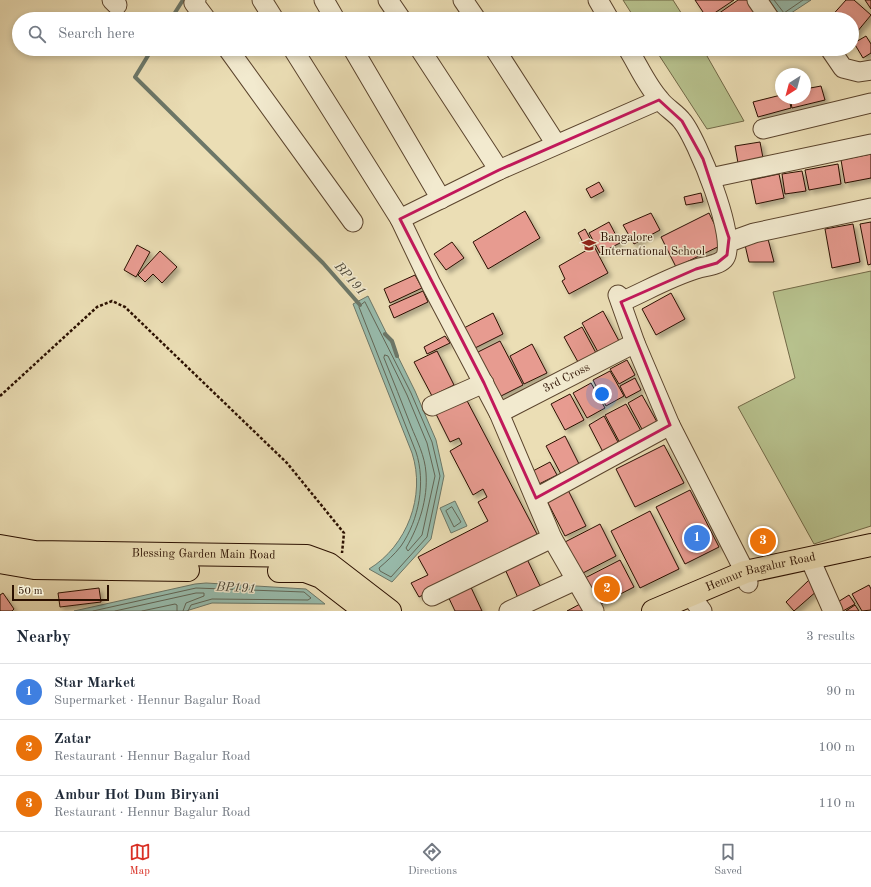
<!DOCTYPE html>
<meta charset="utf-8">
<style>
:root{--surface:#fff;--page:#f2f2f3;--text:#1f2937;--muted:#747a83;--line:#e0e1e3;--accent:#d93025}
body{margin:0;font-family:"Old Standard TT",serif;background:var(--page);color:var(--text)}
.compass{position:absolute;left:775px;top:68px;width:36px;height:36px;border-radius:50%;background:var(--surface);box-shadow:0 2px 6px #0003;rotate:216deg}
.scale{position:absolute;left:12px;bottom:10px;width:97px;box-sizing:border-box;padding-left:4px;border:2px solid #2b1000;border-top:0;font-size:11px;line-height:14px;white-space:nowrap;color:#2b1000;-webkit-text-stroke:3px #f2eacf;paint-order:stroke}
.you{position:absolute;left:602px;top:394px;width:14px;height:14px;margin:-10px;border:3px solid #fff;border-radius:50%;background:#1a73e8;box-shadow:0 0 0 6px #1a73e833}
.badge{display:grid;place-items:center;width:26px;height:26px;border-radius:50%;background:var(--accent);color:#fff;font-size:13px;font-weight:700}
.pin{position:absolute;translate:-50% -50%;border:2px solid #fff;box-shadow:0 1px 4px #0006}
.list{margin:0;padding:0;list-style:none}
h2{display:flex;justify-content:space-between;align-items:center;height:52px;margin:0;padding:0 16px;font-size:17px}
h2 small{font-size:13px;font-weight:400;color:var(--muted)}
.list li{display:grid;grid-template-columns:26px 1fr auto;gap:12px;align-items:center;box-sizing:border-box;height:56px;padding:0 16px;border-top:1px solid var(--line)}
.list b{display:block;font-size:15px;white-space:nowrap}
.list p{margin:0;font-size:13px;white-space:nowrap;color:var(--muted)}
.list em{font-size:13px;font-style:normal;color:var(--muted)}
.icon{flex:none;width:22px;height:22px;fill:none;stroke:currentColor;stroke-width:2;stroke-linecap:round;stroke-linejoin:round}
.map{position:relative;flex:none;width:871px;height:611px;overflow:hidden}
.search{position:absolute;background:var(--surface);box-shadow:0 2px 6px #0003;left:12px;right:12px;top:12px;height:44px;display:flex;align-items:center;gap:10px;box-sizing:border-box;padding:0 14px;border-radius:22px;color:var(--muted);font-size:15px}
.sheet{height:220px;background:var(--surface)}
nav{display:flex;justify-content:space-around;align-items:center;box-sizing:border-box;height:56px;border-top:1px solid var(--line);background:var(--surface);font-size:11px;color:var(--muted)}
nav a{display:grid;justify-items:center;gap:2px}
nav .on{color:var(--accent)}
.map>svg:first-child{display:block}
.green{fill:#b7c18d;stroke:#716846}
.water{fill:#98bcad;stroke:#6c7768}
.lines{fill:none;stroke-linecap:round;stroke-linejoin:round}
.shore{stroke:#626656;stroke-width:1}
.stream{stroke:#6c7768;stroke-width:4}
.building{fill:#e79b90;stroke:#2b1000;filter:url(#shadow)}
.minor-casing{stroke:#5b442d;stroke-width:21}
.major-casing{stroke:#2b1000;stroke-width:24}
.path{stroke:#2b1000;stroke-width:2.5;stroke-dasharray:3 2;stroke-linecap:butt}
.minor{stroke:#f2eacf;stroke-width:19}
.major{stroke:#ebdeb5;stroke-width:22}
.marked{fill:none;stroke:#c2185b;stroke-width:3;stroke-linejoin:round}
.labels{text-anchor:middle;dominant-baseline:central;stroke-width:3;stroke-linejoin:round;paint-order:stroke}
.poi-label{font-size:12px;fill:#2b1000;stroke:#f2eacf;text-anchor:start}
.street-label{font-size:12px;fill:#2b1000;stroke:#f2eacf}
.water-label{font-size:13px;font-style:italic;fill:#514c3d;stroke:#f2eacf}
</style>
<div class="map">
<svg width="871" height="611" viewBox="0 0 871 611">
<defs>
<filter id="shadow"><feDropShadow dx="3.5" dy="3.5" stdDeviation="2" flood-color="#0004"/></filter>
</defs>
<rect width="100%" height="100%" fill="#ebdeb5"/>
<filter id="stains"><feTurbulence type="fractalNoise" baseFrequency=".005" numOctaves="4"/><feColorMatrix values="0 0 0 0 .2 0 0 0 0 .09 0 0 0 0 .02 0 0 0 .5 -.17"/></filter>
<radialGradient id="worn" r=".72"><stop offset=".6" stop-color="#630" stop-opacity="0"/><stop offset="1" stop-color="#630" stop-opacity=".3"/></radialGradient>
<!-- green -->
<path class="green" d="M623,0h50l12,19h-50z
M655,49h48l41,72 -37,8z
M871,271v255l-57,18 -76,-137 57,-29 -22,-86z"/>
<!-- water -->
<path class="water" d="M769,0h42l-29,19z
M368,296l47,95 21,49 8,36 -13,63 -39,43 -23,-13c38,-23 57,-73 43,-116l-59,-149z
M455,501l12,25 -16,7 -11,-25z
M206,583l100,6 19,15 -113,-1 -26,8h-112l121,-27z"/>
<g class="lines">
<!-- shore -->
<path class="shore" d="M774,0l10,13 19,-13
M365,302l46,91 21,49 8,34 -13,61 -36,40 -11,-6 -1,-3c8,-7 15,-13 22,-22 18,-26 25,-64 15,-94l-57,-145z
M385,355l3,1 19,39 20,48 8,33 -13,59 -14,16 -2,-3c13,-22 22,-49 20,-75 -1,-17 -9,-32 -15,-47 -9,-23 -18,-46 -27,-68z
M452,507l9,15 -7,5 -8,-16z
M93,611l103,-23 108,4 7,6 -3,2 -96,-1 -21,6 -3,6
M115,611l81,-18h8v3l-18,7 -3,8
M142,611l33,-7 2,1v6"/>
<!-- stream -->
<path class="stream" d="M171,19l12,-19
M152,49l-17,28 188,186 37,42
M385,334l7,7 5,15"/>
</g>
<!-- building -->
<path class="building" d="M695,0h39l-27,18z
M738,0h9l8,12 -11,7h-23l-3,-5z
M846,0h8l17,15 -19,23v-19h-23z
M865,0h6v9z
M866,36l5,8v9l-8,5 -9,-15z
M821,86l4,14 -33,8 -2,-10h15v-9z
M781,95v3h8l2,10 -33,9 -5,-15z
M760,142l3,16 -25,5 -3,-17z
M871,154v24l-26,5 -4,-23z
M838,164l3,20 -32,6 -4,-20z
M802,171l4,20 -21,3 -3,-20z
M779,174l5,24 -28,6 -5,-24z
M599,182l5,9 -13,7 -5,-9z
M701,193l2,9 -17,3 -2,-8z
M525,211l15,27 -52,31 -15,-27z
M651,213l9,17 -26,14 -11,-19z
M709,213l15,31 -48,23 -15,-30z
M609,222l11,21 -20,10 -11,-20z
M871,222v42l-3,1 -8,-41z
M853,224l7,38 -28,6 -7,-39z
M585,229l23,44 -39,21 -7,-13 3,-2 -6,-13 28,-16 -9,-17z
M768,239l6,23h-25l-4,-17z
M452,242l12,16 -18,12 -12,-16z
M137,245l13,7 -14,25 -12,-7z
M160,251l17,16 -15,16 -9,-9 -8,8 -7,-7z
M415,275l7,13 -32,15 -6,-14z
M423,291l5,11 -34,16 -5,-12z
M671,293l14,26 -29,16 -14,-26z
M603,311l16,30 -21,11 -16,-29z
M493,313l10,21 -30,15 -11,-20z
M582,327l14,26 -18,9 -14,-25z
M445,336l5,7 -23,11 -3,-7z
M500,341l23,44 -24,12 -23,-44z
M532,344l15,29 -23,11 -14,-28z
M437,351l17,34 -22,11 -18,-34z
M627,360l8,15 -16,9 -9,-15z
M610,371l14,25 -18,10 -13,-26z
M635,378l6,12 -15,8 -6,-12z
M591,383l14,25 -18,10 -14,-25z
M570,394l14,26 -19,10 -14,-26z
M464,395l74,141 -119,61 -8,-14 17,-8 -10,-18 70,-36 -10,-19 9,-5 -4,-8 -10,6 -23,-44 12,-7 -3,-6 -9,4 -16,-32z
M642,395l15,27 -14,9 -15,-28z
M626,404l15,27 -21,12 -15,-28z
M604,416l15,28 -16,8 -14,-27z
M565,436l15,30 -18,10 -16,-30z
M664,445l20,38 -49,24 -19,-38z
M550,462l7,13 -20,10 -6,-13z
M568,490l18,36 -21,10 -18,-35z
M690,490l29,57 -34,17 -29,-57z
M650,511l29,58 -39,19 -29,-57z
M600,524l16,32 -35,18 -16,-32z
M526,557l16,33 -23,10 -15,-33z
M620,560l14,27 -37,19 -14,-27z
M809,580l9,10 -24,21 -8,-9z
M468,581l14,30h-27l-9,-19z
M869,585l2,4v21l-9,1 -10,-17z
M99,588l2,14 -41,5 -2,-14z
M3,593l11,16 -2,2h-12v-16z
M849,595l6,9 -12,7h-6l-4,-6z
M580,604l3,7h-16z
M855,605l4,6h-13z"/>
<g class="lines">
<defs>
<g id="minor">
<path d="M112,0l5,5"/>
<path d="M196,0l-2,3 12,16"/>
<path d="M262,0l12,19"/>
<path d="M324,0l11,19"/>
<path d="M388,0l13,19"/>
<path d="M463,0l13,19"/>
<path d="M598,0l11,19"/>
<path d="M757,0l13,19"/>
<path d="M228,49l125,173"/>
<path d="M293,49l107,170 31,65 68,129 53,125 42,73"/>
<path d="M353,49l88,150"/>
<path d="M420,49l79,121"/>
<path d="M495,49l61,95"/>
<path d="M830,49l13,19 16,4 12,-2"/>
<path d="M763,129l108,-26"/>
<path d="M710,178l161,-34"/>
<path d="M400,219l99,-49 160,-70"/>
<path d="M729,242l25,-9 117,-25"/>
<path d="M618,295l17,48 35,82 75,147 3,11"/>
<path d="M621,302c25,-11 49,-25 75,-33 9,-3 21,-3 28,-10 16,-16 -28,-122 -42,-138 -6,-8 -16,-13 -22,-21 -13,-14 -22,-35 -32,-51"/>
<path d="M432,406l52,-23"/>
<path id="s1" d="M499,413l136,-70"/>
<path d="M536,498l134,-73"/>
<path d="M814,568l19,43"/>
<path d="M690,595l12,16"/>
<path d="M432,596l120,-58"/>
<path d="M509,611l67,-31"/>
</g>
<g id="major">
<path id="s2" d="M0,546l35,6 272,4 22,8 61,47"/>
<path d="M0,562l34,6 154,2"/>
<path d="M279,571h26l16,6 44,34"/>
<path id="s3" d="M653,611l92,-39 126,-27"/>
</g>
</defs>
<!-- minor casing -->
<use href="#minor" class="minor-casing"/>
<!-- major casing -->
<use href="#major" class="major-casing"/>
<!-- path -->
<path class="path" d="M0,396l97,-89 15,-6 13,6 162,156 57,70 -2,20"/>
<!-- minor -->
<use href="#minor" class="minor"/>
<!-- major -->
<use href="#major" class="major"/>
</g>
<!-- marked area -->
<path class="marked" d="M659,100l23,21 21,38 26,79 -2,17 -10,8 -21,6 -75,33 49,123 -134,73 -52,-115 -84,-164 99,-49z"/>
<!-- icons -->
<defs>
<symbol id="school-bare" viewBox="-9 -9 18 18"><path d="M0-5L7-2L0 1L-7-2ZM-4 1L0 2.5L4 1V4Q0 6-4 4Z" fill="#8f2418" stroke="#f2eacf" stroke-width="2.5" paint-order="stroke"/></symbol>
</defs>
<g fill-rule="evenodd">
<use href="#school-bare" x="579" y="235" width="20" height="20"/>
</g>
<g class="labels">
<!-- poi labels -->
<g class="poi-label">
<text x="600" y="238">Bangalore<tspan x="600" dy="14">International School</tspan></text>
</g>
<!-- street labels -->
<g class="street-label">
<text stroke="none"><textPath href="#s1" startOffset="76">3rd Cross</textPath></text>
<text stroke="none"><textPath href="#s2" startOffset="204">Blessing Garden Main Road</textPath></text>
<text stroke="none"><textPath href="#s3" startOffset="115">Hennur Bagalur Road</textPath></text>
</g>
<!-- water labels -->
<g class="water-label">
<text transform="translate(350 279) rotate(48)">BP191</text>
<text transform="translate(236 588) rotate(3)">BP191</text>
</g>
</g>
<rect width="100%" height="100%" filter="url(#stains)"/>
<rect width="100%" height="100%" fill="url(#worn)"/>
</svg>
<svg class="compass" viewBox="-18 -18 36 36"><path d="M0-13l5 13h-10z" fill="#e53935"/><path d="M0 13l5-13h-10z" fill="#747a83"/></svg>
<div class="scale">50 m</div>
<div class="you"></div>
<div class="pin badge" style="left:697px;top:538px;background:#3f7fe0">1</div>
<div class="pin badge" style="left:607px;top:589px;background:#e8710a">2</div>
<div class="pin badge" style="left:763px;top:541px;background:#e8710a">3</div>
<div class="search"><svg class="icon" aria-label="search" viewBox="0 0 24 24"><circle cx="10" cy="10" r="6"/><path d="M15 15l6 6"/></svg>Search here</div>
</div>
<section class="sheet">
<h2>Nearby<small>3 results</small></h2>
<ul class="list">
<li><span class="badge" style="background:#3f7fe0">1</span><div><b>Star Market</b><p>Supermarket · Hennur Bagalur Road</p></div><em>90 m</em></li>
<li><span class="badge" style="background:#e8710a">2</span><div><b>Zatar</b><p>Restaurant · Hennur Bagalur Road</p></div><em>100 m</em></li>
<li><span class="badge" style="background:#e8710a">3</span><div><b>Ambur Hot Dum Biryani</b><p>Restaurant · Hennur Bagalur Road</p></div><em>110 m</em></li>
</ul>
</section>
<nav>
<a class="on"><svg class="icon" aria-label="map" viewBox="0 0 24 24"><path d="M3 6l6-2 6 2 6-2v14l-6 2-6-2-6 2zM9 4v14M15 6v14"/></svg>Map</a>
<a><svg class="icon" aria-label="directions" viewBox="0 0 24 24"><path d="M12 3l9 9-9 9-9-9zM9 14v-3h6M13 9l2 2-2 2"/></svg>Directions</a>
<a><svg class="icon" aria-label="saved" viewBox="0 0 24 24"><path d="M7 4h10v16l-5-4-5 4z"/></svg>Saved</a>
</nav>
